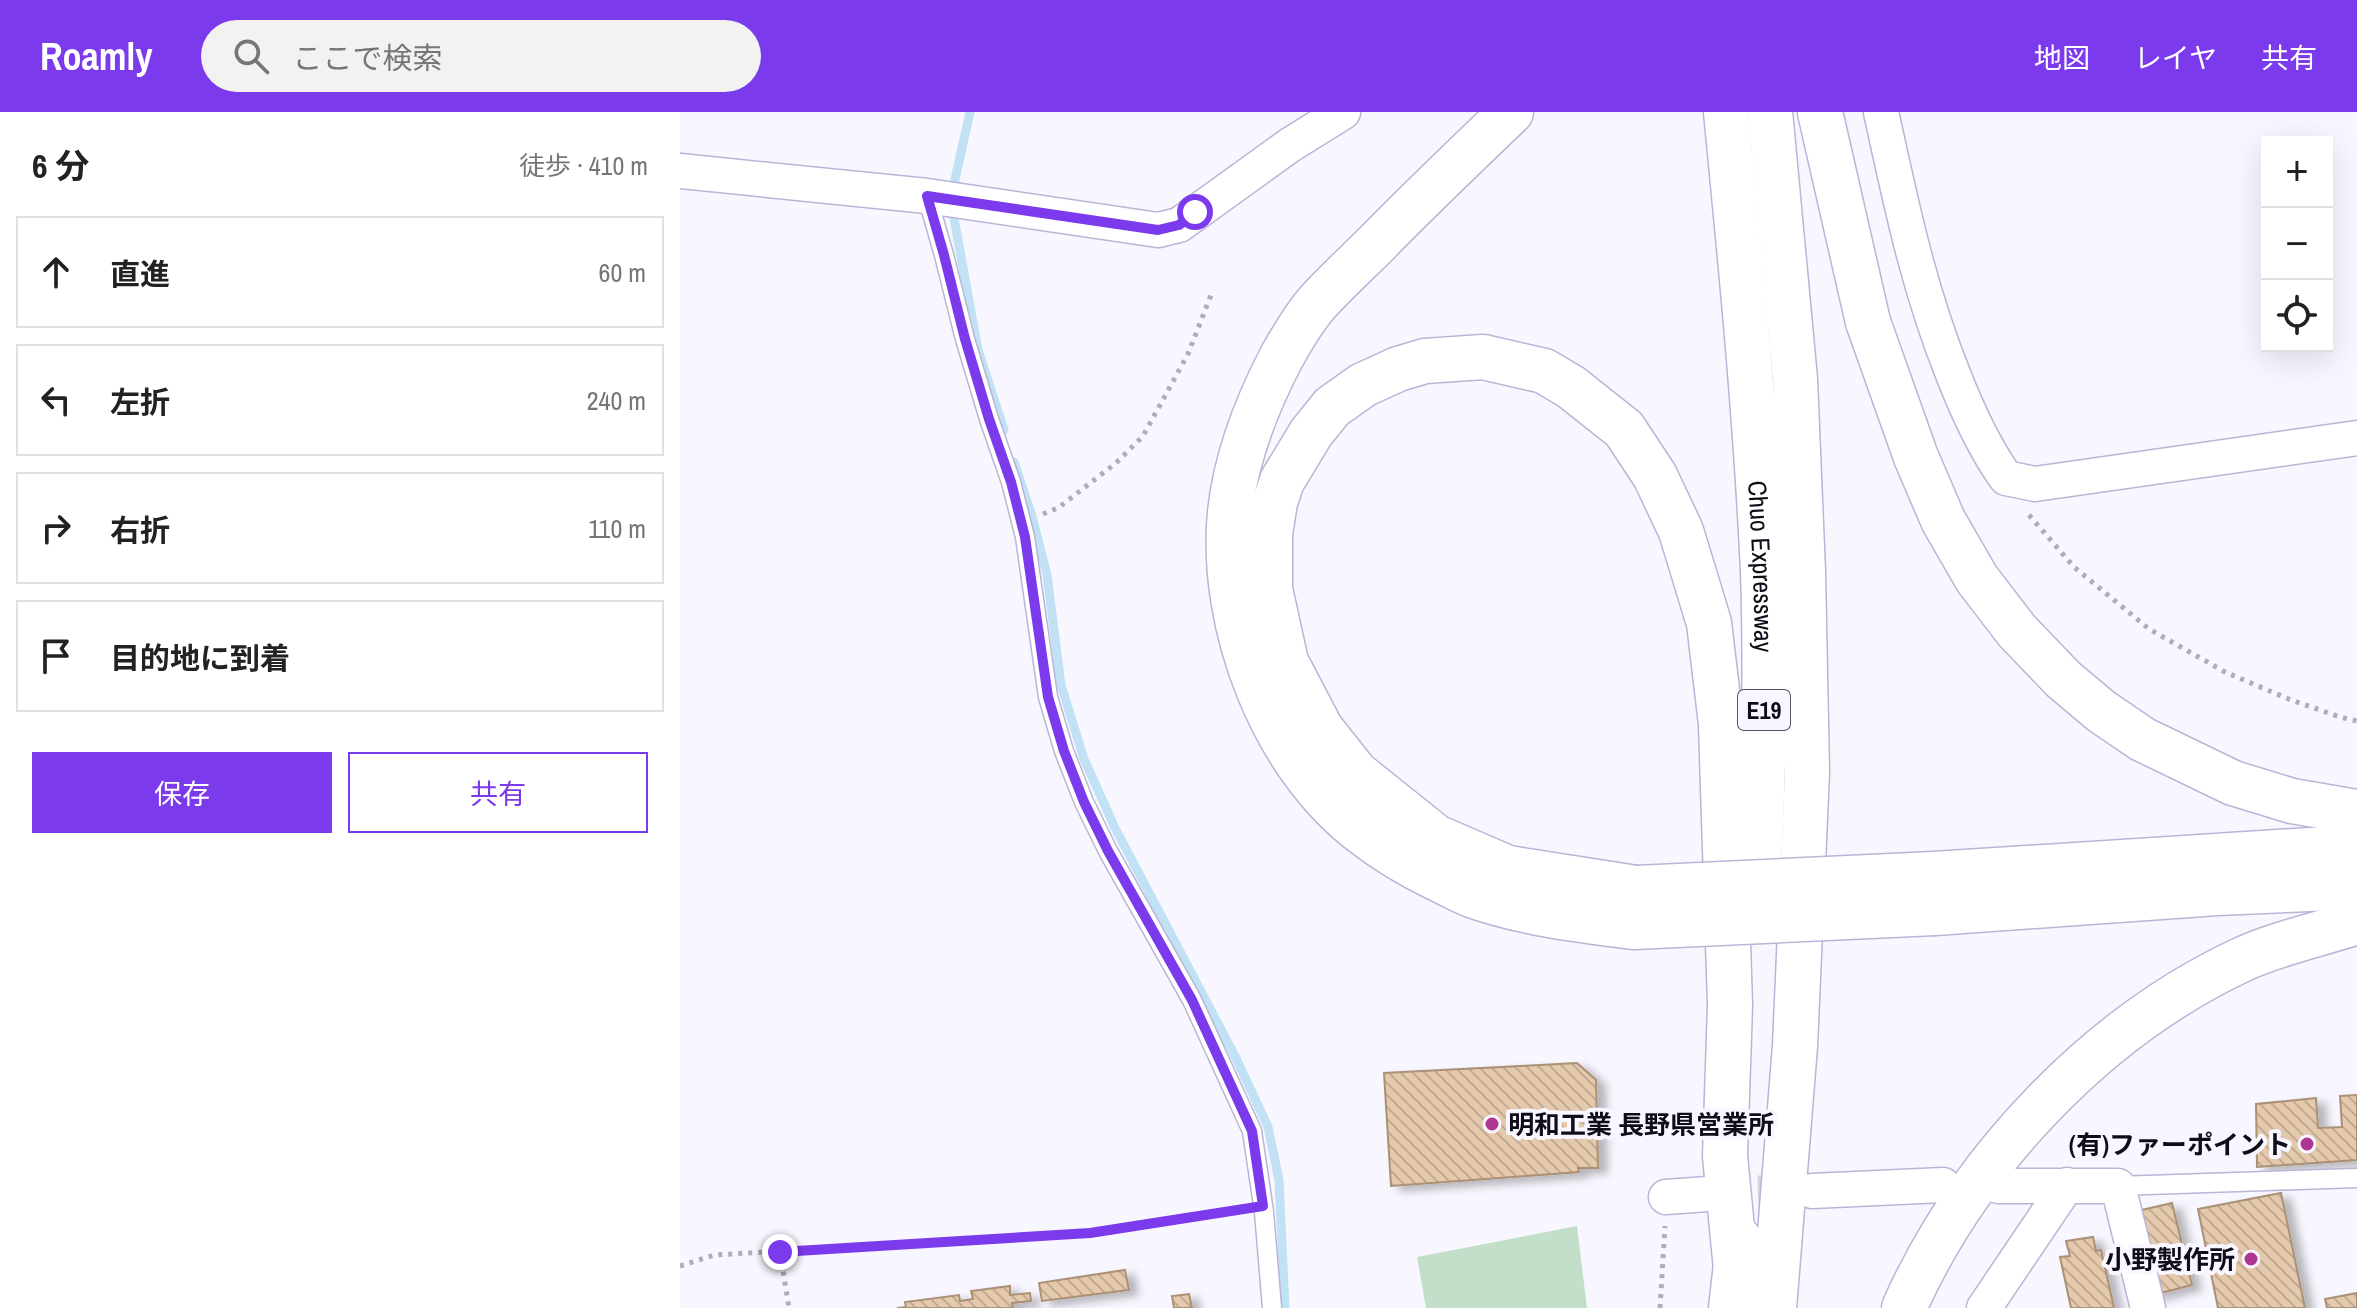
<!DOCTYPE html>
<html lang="ja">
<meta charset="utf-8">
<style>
:root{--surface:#fff;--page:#f2f2f2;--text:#222;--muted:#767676;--line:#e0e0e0;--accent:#7c3aed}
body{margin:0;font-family:"Archivo Narrow","Noto Sans JP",sans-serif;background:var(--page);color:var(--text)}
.controls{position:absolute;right:24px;top:24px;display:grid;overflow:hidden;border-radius:0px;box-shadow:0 8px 32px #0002}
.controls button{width:72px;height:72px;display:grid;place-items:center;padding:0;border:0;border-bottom:2px solid var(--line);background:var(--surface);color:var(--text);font:40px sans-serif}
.stop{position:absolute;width:24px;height:24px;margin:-18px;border:6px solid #7c3aed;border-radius:50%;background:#fff}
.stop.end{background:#7c3aed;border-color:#fff;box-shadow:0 2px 8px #0008}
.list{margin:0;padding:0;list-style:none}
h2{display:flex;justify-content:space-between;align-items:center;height:104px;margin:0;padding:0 32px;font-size:34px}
h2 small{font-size:26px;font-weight:400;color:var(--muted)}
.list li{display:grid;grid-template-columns:52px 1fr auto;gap:24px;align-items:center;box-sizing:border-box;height:112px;margin:0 16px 16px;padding:0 16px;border:2px solid var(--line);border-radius:0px}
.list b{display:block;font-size:30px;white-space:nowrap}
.list em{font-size:26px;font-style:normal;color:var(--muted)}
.actions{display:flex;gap:16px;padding:24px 32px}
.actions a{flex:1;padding:18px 0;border:2px solid var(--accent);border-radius:0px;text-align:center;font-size:28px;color:var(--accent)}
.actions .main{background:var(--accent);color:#fff}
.icon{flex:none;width:44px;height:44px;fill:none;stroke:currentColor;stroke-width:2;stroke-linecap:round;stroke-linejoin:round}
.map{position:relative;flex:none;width:1677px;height:1196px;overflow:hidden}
header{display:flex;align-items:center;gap:48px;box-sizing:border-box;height:112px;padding:0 40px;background:var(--accent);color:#fff}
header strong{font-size:38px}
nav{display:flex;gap:44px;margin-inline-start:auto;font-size:28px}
.search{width:560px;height:72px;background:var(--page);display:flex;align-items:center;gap:20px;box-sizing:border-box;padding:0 28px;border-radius:44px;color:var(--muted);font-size:30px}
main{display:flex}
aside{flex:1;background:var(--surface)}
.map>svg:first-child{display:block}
.grass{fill:#c4dfc9}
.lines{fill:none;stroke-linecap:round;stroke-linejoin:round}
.stream{stroke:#c1e1f4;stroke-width:9}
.building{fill:url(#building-back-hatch);stroke:#aa9074;stroke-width:2;filter:url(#shadow)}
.street-tunnel{stroke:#d5d4dc;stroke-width:34;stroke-dasharray:34 17;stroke-linecap:butt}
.lane-casing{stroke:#bbb4d7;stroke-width:21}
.street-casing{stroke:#bbb4d7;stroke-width:37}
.highway-casing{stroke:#bbb4d7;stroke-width:47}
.path{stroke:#afaeb7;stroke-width:5;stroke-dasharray:4 6;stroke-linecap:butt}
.lane{stroke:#fff;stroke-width:18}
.street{stroke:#fff;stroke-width:34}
.highway{stroke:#fff;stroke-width:44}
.highway-bridge-casing{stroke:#bbb4d7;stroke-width:47;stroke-linecap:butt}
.highway-bridge{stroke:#fff;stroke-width:44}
.route{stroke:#7c3aed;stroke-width:10}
.poi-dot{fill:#ad378f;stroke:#f8f7ff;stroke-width:3}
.labels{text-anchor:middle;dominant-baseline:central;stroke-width:8;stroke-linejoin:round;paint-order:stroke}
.shield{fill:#f8f7ff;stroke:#56535e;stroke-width:2}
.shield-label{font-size:24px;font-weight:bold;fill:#100d19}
.street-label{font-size:26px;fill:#100d19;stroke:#f8f7ff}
.poi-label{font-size:26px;font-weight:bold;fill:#100d19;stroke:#f8f7ff;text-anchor:end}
</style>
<header>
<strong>Roamly</strong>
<div class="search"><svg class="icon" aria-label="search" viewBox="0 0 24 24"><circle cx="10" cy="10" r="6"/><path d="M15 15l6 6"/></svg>ここで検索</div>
<nav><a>地図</a><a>レイヤ</a><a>共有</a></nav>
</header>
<main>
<aside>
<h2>6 分<small>徒歩 · 410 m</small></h2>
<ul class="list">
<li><svg class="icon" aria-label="ahead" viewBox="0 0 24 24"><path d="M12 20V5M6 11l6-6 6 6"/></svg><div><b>直進</b></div><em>60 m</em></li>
<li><svg class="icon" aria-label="left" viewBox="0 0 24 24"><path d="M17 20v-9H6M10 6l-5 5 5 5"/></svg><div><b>左折</b></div><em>240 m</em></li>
<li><svg class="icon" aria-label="right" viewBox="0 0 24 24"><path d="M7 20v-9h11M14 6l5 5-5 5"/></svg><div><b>右折</b></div><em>110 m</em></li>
<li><svg class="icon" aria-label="arrive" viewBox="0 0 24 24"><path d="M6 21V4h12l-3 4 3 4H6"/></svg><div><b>目的地に到着</b></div></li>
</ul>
<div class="actions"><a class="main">保存</a><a>共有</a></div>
</aside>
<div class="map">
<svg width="1677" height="1196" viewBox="0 0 1677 1196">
<defs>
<pattern id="building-back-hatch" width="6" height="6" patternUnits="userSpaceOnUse" patternTransform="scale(2)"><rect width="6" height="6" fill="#e5c9ac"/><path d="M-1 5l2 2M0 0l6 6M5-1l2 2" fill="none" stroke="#c3ab93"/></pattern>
<filter id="shadow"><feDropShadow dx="9" dy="5" stdDeviation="4" flood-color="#0004"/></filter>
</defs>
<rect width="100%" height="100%" fill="#f8f7ff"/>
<!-- grass -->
<path class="grass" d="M897,1114l10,82h-161l-9,-51z"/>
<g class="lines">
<!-- stream -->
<path class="stream" d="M275,80v-13l15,-67
M274,95v11l24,132 26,80
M334,350l18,54 15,59 14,110 23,74 31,69 120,228 33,71 11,53 6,128"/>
</g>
<!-- building -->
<path class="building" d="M897,951l19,17 2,88h-20l1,4 -188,14 -7,-113z
M1677,983v65l-100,7 -1,-63 60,-6 2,30 24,-1 -2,-31z
M1601,1081l24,115h-87l-20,-99z
M1492,1091l20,82 -39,10 -20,-83z
M1413,1125l3,14 5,-1 13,58h-43l-11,-51 10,-1 -4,-15z
M445,1158l4,20 -87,11 -3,-18z
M330,1174v9l20,-2 1,8 -19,2 1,5h-116l9,-1 -1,-5 54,-7 1,6 13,-2 -2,-8z
M1677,1181v15h-30l-2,-9z
M509,1182l3,14h-18l-2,-12z"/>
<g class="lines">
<!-- street-tunnel -->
<path class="street-tunnel" d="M1027,1082l100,-3"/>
<defs>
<path id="lane" d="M247,84l17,59 21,84 24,80 22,63 14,55 23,160 16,54 20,51 24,49 84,149 60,131 12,81 8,96
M1438,1074l239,-8"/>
<path id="street" d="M1201,0c20,91 37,175 72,262 14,36 30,72 53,104l29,6 322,-46
M0,59l247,25 231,34 21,-5 111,-80 53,-33
M1318,1074h120l30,122
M1132,1079l131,-6
M986,1085l41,-3
M1304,1196l83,-123"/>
<g id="highway">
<path d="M831,0c-45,43 -90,86 -134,131 -20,20 -41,39 -60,60 -13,15 -26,37 -36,55 -25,48 -45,100 -51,154 -11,113 42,253 134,322 22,17 47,32 72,44 13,6 25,13 38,18 52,18 106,24 160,31"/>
<path id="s1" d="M1046,0c15,153 30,306 37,460 4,116 0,231 -7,347"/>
<path d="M1090,0l25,267 8,193 4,200 -12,274 -21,262"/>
<path d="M1140,0l48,210 48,135 27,63 34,59 40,52 46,48 38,32 41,28 91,44 59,18 65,11"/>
<path d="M1254,762l423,-27"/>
<path d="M956,776l-128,-20 -72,-31 -80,-64 -35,-44 -35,-67 -16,-73v-55l5,-32 7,-21 29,-48 21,-26 31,-22 35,-16 27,-8 58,-4 61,14 27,16 53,42 31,47 26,55 28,92 12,101 9,281 -5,151 11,113"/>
<path d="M1255,801l282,-20 140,-6"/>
<path d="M1051,1196l8,-69"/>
<path d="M1224,1196c65,-146 192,-280 337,-348 33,-16 80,-26 116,-38"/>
</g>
</defs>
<!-- lane casing -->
<use href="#lane" class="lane-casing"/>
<!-- street casing -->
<use href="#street" class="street-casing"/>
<!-- highway casing -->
<use href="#highway" class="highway-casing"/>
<!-- path -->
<path class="path" d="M363,402l15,-6 58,-45 27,-27 45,-82 23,-59
M1349,403l45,52 75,62 76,43 66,28 49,17 17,4
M100,1140l9,56
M0,1154l34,-11 376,-22 152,-23
M980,1196l5,-82"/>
<!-- lane -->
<use href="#lane" class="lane"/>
<!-- street -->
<use href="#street" class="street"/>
<!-- highway -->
<use href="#highway" class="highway"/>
<defs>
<path id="highway-bridge" d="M956,776l298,-14
M954,815l301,-14"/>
</defs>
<!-- highway-bridge casing -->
<use href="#highway-bridge" class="highway-bridge-casing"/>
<!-- highway-bridge -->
<use href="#highway-bridge" class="highway-bridge"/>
</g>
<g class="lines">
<!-- route -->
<path class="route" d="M100,1140l310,-19 173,-27 -11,-75 -60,-131 -84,-149 -24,-49 -20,-51 -16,-54 -23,-160 -14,-55 -22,-63 -24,-80 -21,-84 -17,-59 231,34 21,-5 16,-13"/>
</g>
<!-- markers -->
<g class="poi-dot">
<circle cx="812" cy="1012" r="8"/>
<circle cx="1627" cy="1032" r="8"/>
<circle cx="1571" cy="1147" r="8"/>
</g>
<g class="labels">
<!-- shield labels -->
<rect class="shield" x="1058" y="578" width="52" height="40" rx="6"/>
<g class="shield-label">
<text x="1084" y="598">E19</text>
</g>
<!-- street labels -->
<g class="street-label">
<text stroke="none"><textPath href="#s1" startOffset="456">Chuo Expressway</textPath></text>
</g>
<!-- poi labels -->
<g class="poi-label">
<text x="828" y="1012" text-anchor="start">明和工業 長野県営業所</text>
<text x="1611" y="1032">(有)ファーポイント</text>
<text x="1555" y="1147">小野製作所</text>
</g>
</g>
</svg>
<div class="controls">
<button>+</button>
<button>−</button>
<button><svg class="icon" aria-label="locate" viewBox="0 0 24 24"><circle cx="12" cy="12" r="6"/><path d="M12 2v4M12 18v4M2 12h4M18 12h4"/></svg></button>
</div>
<div class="stop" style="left:515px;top:100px"></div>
<div class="stop end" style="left:100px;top:1140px"></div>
</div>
</main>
